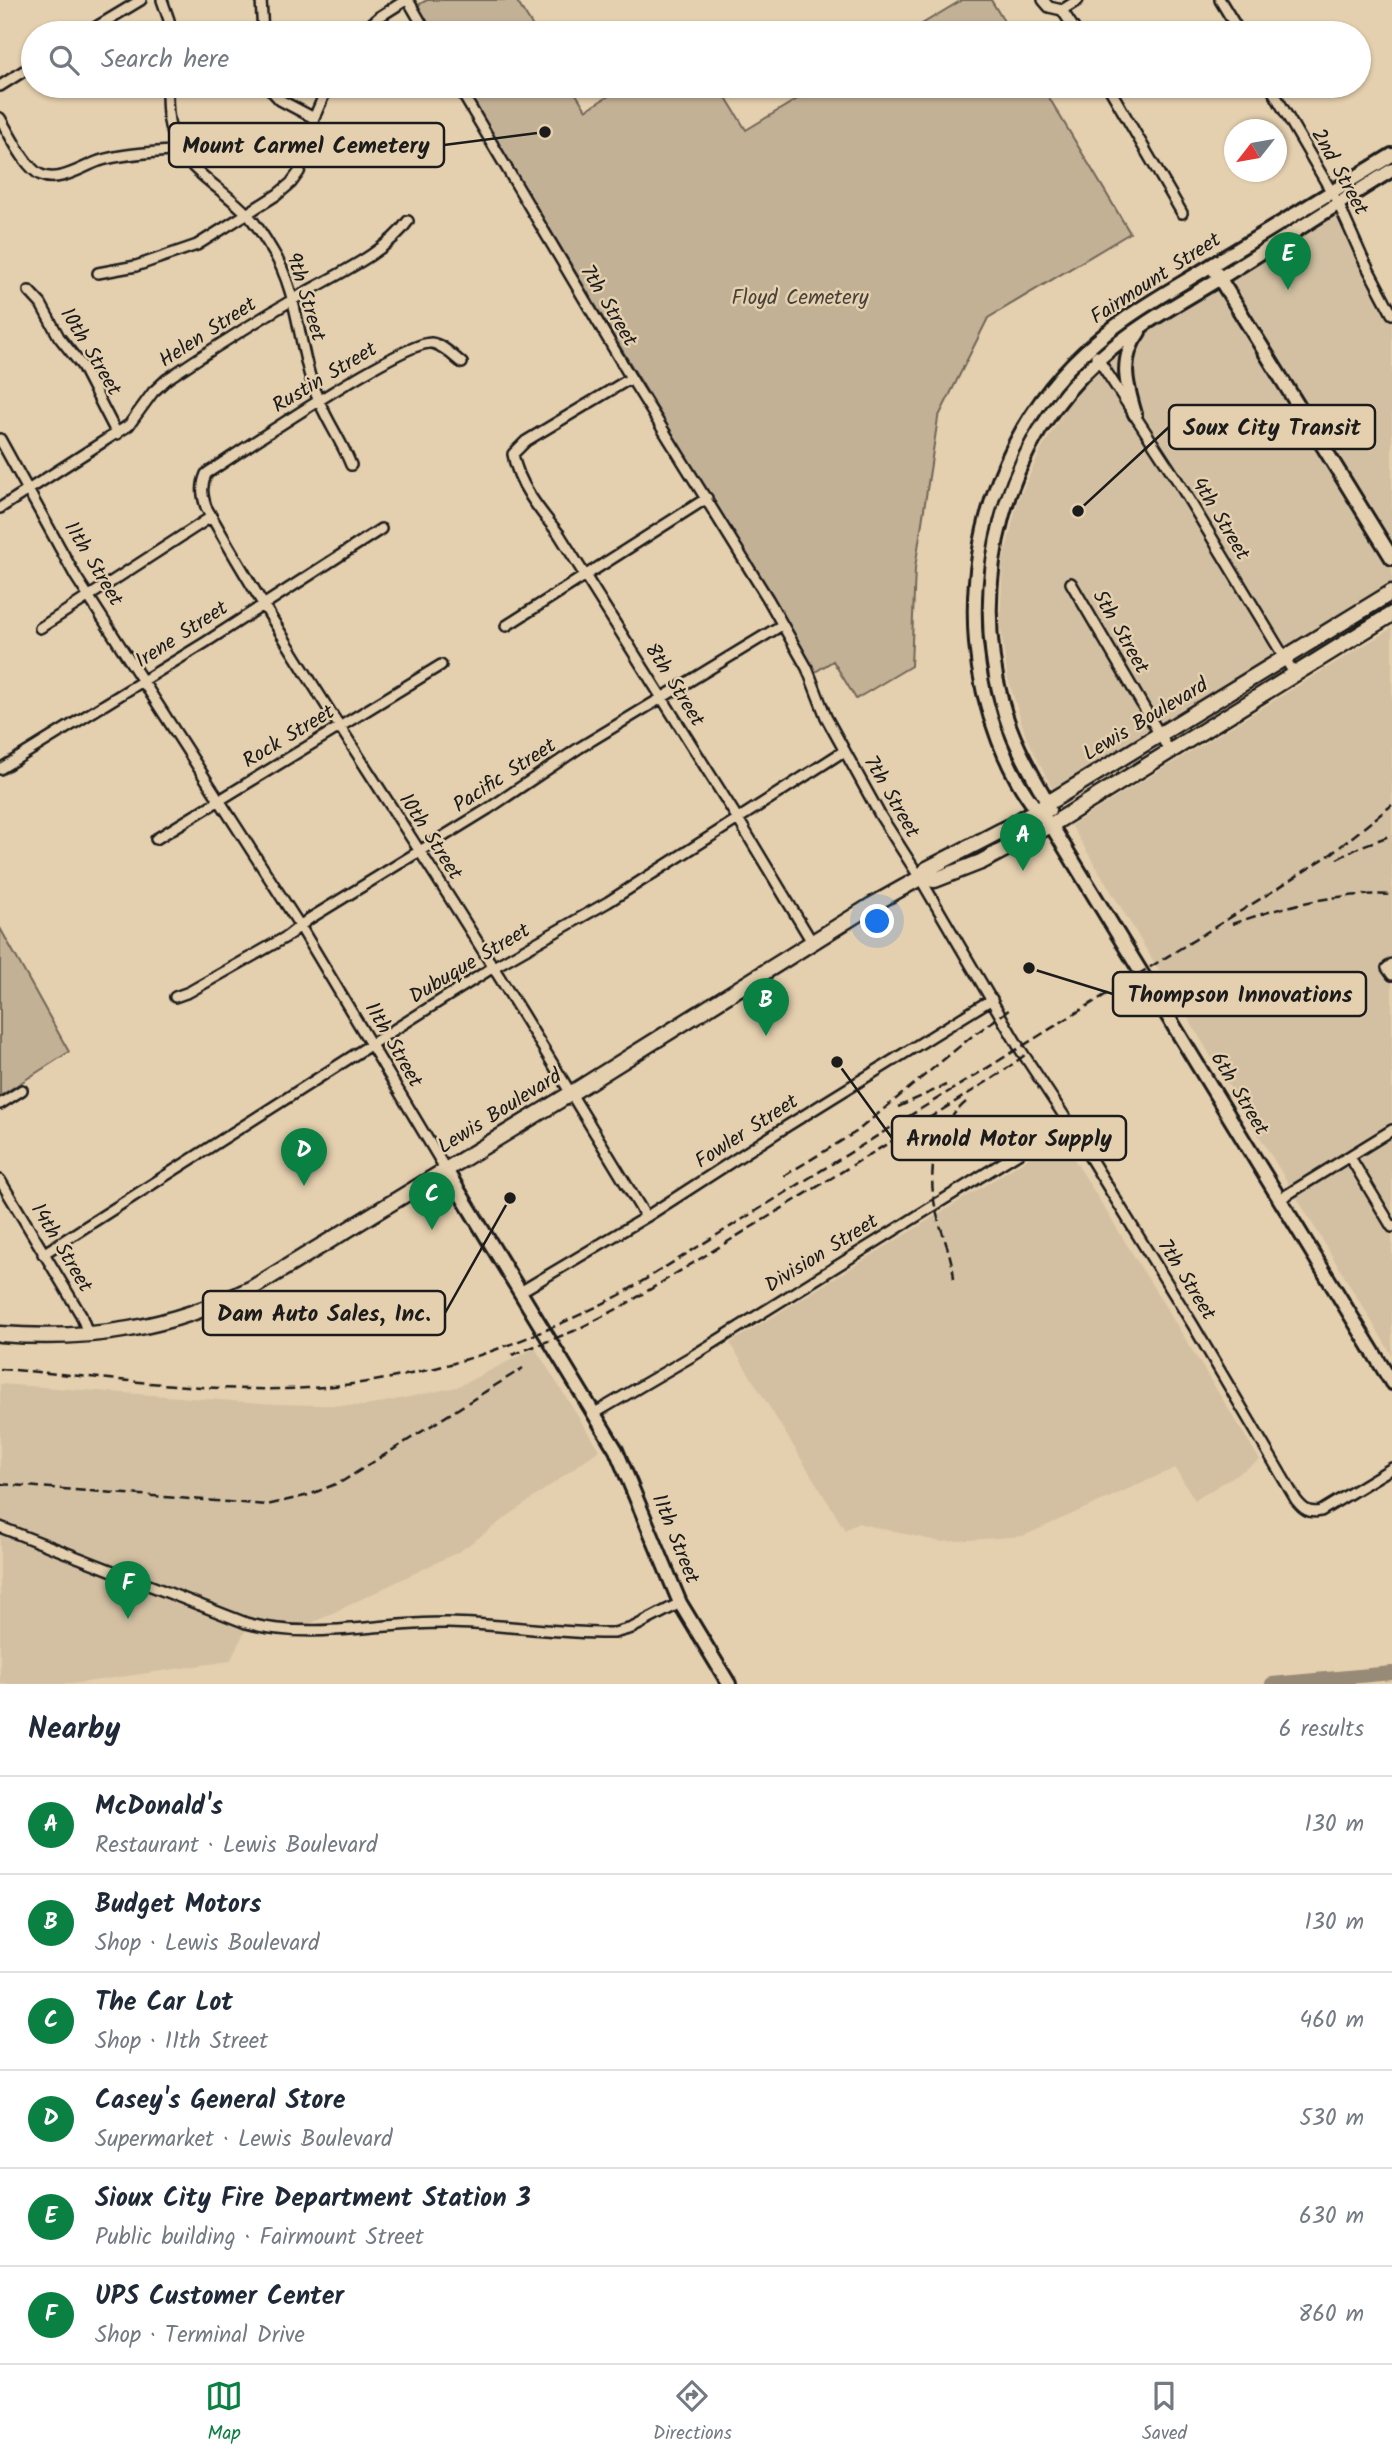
<!DOCTYPE html>
<meta charset="utf-8">
<style>
:root{--surface:#fff;--page:#f6f6f7;--text:#1f2937;--muted:#747a83;--line:#e0e1e3;--accent:#0b8043}
body{margin:0;font-family:Kalam,sans-serif;background:var(--page);color:var(--text)}
.compass{position:absolute;left:1224px;top:119px;width:63px;height:63px;border-radius:50%;background:var(--surface);box-shadow:0 2px 5px #0004;rotate:239deg}
.you{position:absolute;left:878px;top:922px;width:24px;height:24px;margin:-18px;border:5px solid #fff;border-radius:50%;background:#1a73e8;box-shadow:0 0 0 10px #1a73e833}
.badge{display:grid;place-items:center;width:46px;height:46px;border-radius:50%;background:var(--accent);color:#fff;font-size:23px;font-weight:700}
.pin{position:absolute;translate:-50% -58px;filter:drop-shadow(0 2px 4px #0008)}
.pin::after{content:'';position:absolute;top:37px;width:24px;height:21px;background:inherit;clip-path:polygon(0 0,100% 0,50% 100%)}
.list{margin:0;padding:0;list-style:none}
h2{display:flex;justify-content:space-between;align-items:center;height:91px;margin:0;padding:0 28px;font-size:30px}
h2 small{font-size:23px;font-weight:400;color:var(--muted)}
.list li{display:grid;grid-template-columns:46px 1fr auto;gap:21px;align-items:center;box-sizing:border-box;height:98px;padding:0 28px;border-top:2px solid var(--line)}
.list b{display:block;font-size:26px;white-space:nowrap}
.list p{margin:0;font-size:23px;white-space:nowrap;color:var(--muted)}
.list em{font-size:23px;font-style:normal;color:var(--muted)}
.icon{flex:none;width:38px;height:38px;fill:none;stroke:currentColor;stroke-width:2;stroke-linecap:round;stroke-linejoin:round}
.map{position:relative;flex:none;width:1392px;height:1684px;overflow:hidden}
.search{position:absolute;background:var(--surface);box-shadow:0 2px 5px #0004;left:21px;right:21px;top:21px;height:77px;display:flex;align-items:center;gap:18px;box-sizing:border-box;padding:0 24px;border-radius:38px;color:var(--muted);font-size:26px}
.sheet{height:679px;background:var(--surface)}
nav{display:flex;justify-content:space-around;align-items:center;box-sizing:border-box;height:98px;border-top:2px solid var(--line);background:var(--surface);font-size:19px;color:var(--muted)}
nav a{display:grid;justify-items:center;gap:4px}
nav .on{color:var(--accent)}
.map>svg:first-child{display:block}
.built{fill:#d3c0a2}
.green{fill:#c3b196;stroke:#706659;stroke-width:2}
.lines{fill:none;stroke-linecap:round;stroke-linejoin:round}
.river{stroke:#978a76;stroke-width:14}
.minor-casing{stroke:#1c1c1c;stroke-width:14}
.secondary-casing{stroke:#1c1c1c;stroke-width:18}
.primary-casing{stroke:#1c1c1c;stroke-width:19}
.minor{stroke:#e4cfae;stroke-width:9}
.secondary{stroke:#e4cfae;stroke-width:12}
.primary{stroke:#e4cfae;stroke-width:14}
.rail{stroke:#1c1c1c;stroke-width:2.5;stroke-dasharray:10 5;stroke-linecap:butt}
.labels{text-anchor:middle;dominant-baseline:central;stroke-width:5;stroke-linejoin:round;paint-order:stroke}
.street-label{font-size:21px;fill:#1c1c1c;stroke:#e4cfae}
.park-label{font-size:21px;fill:#46413a;stroke:#e4cfae}
.leader{fill:none;stroke:#1c1c1c;stroke-width:2.5}
.callout-dot{fill:#1c1c1c;stroke:#e4cfae;stroke-width:2.5}
.callout{fill:#e4cfae;stroke:#1c1c1c;stroke-width:2.5}
.callout-label{font-size:23px;text-anchor:middle;font-weight:bold;fill:#1c1c1c}
</style>
<div class="map">
<svg width="1392" height="1684" viewBox="0 0 1392 1684">
<rect width="100%" height="100%" fill="#e4cfae"/>
<filter id="ink" filterUnits="userSpaceOnUse"><feTurbulence type="fractalNoise" baseFrequency=".0143" numOctaves="2"/><feDisplacementMap in="SourceGraphic" scale="14" xChannelSelector="R" yChannelSelector="G"/><feConvolveMatrix kernelMatrix="1 2 1 2 8 2 1 2 1" color-interpolation-filters="sRGB"/></filter>
<g filter="url(#ink)">
<!-- built -->
<path class="built" d="M1346,204l33,77 13,22v279l-339,208 -27,-53 -19,-62 -7,-54 3,-59 15,-62 22,-48 30,-51 26,-32 17,-17z
M1392,628v727l-321,-530z
M1061,1138l199,322 -65,40 -20,-32 -152,68 -82,6 -84,-19 -12,7 -115,-187z
M535,1348l64,102 -139,101 -152,74 -58,-4 -20,40 -158,23h-72v-300l275,20 91,2 91,-19z"/>
<!-- green -->
<path class="green" d="M427,0h89l21,33h-104l-17,-27z
M962,0h29l20,33h-104z
M464,86h107l15,24 39,-24h94l27,44 73,-44h223l88,147 -142,85 -50,100 -23,150 -4,98 -55,33 -23,-38 -18,11z
M0,928l69,124 -69,44z"/>
<g class="lines">
<!-- river -->
<path class="river" d="M1272,1684l120,-11"/>
<defs>
<path id="minor" d="M162,0l7,20v13
M261,0l2,33
M408,0l19,33
M1043,0l6,7 13,3 15,23
M1220,0l20,33
M1062,10l16,-10
M86,33l55,-33
M361,33l18,-16 27,-17
M0,86l33,-21
M167,86c0,17 0,36 7,53 15,34 49,49 74,76 9,10 17,23 24,35 25,39 26,90 40,133 9,30 28,54 39,82
M267,86l13,14 34,18
M458,86l173,292 137,221 39,69 19,49 54,98 40,63 100,171 48,73 125,203 103,175c7,9 13,14 25,11l71,-43
M1108,86l74,127
M1270,86l68,117 25,56 29,55
M0,118c9,15 26,51 41,57 18,8 41,-8 58,-14 25,-8 55,-8 81,-11
M98,273l38,-7 61,-21 81,-51 13,-11 8,-11 12,-35 3,-19 14,-32
M29,291l12,13 18,33 23,29 35,68
M1096,356l81,124 118,195
M462,363c-9,-7 -20,-19 -31,-20 -28,-2 -192,109 -225,131 -5,12 -4,21 0,33 78,138 167,270 252,404 64,101 126,204 188,306
M631,378l-105,63 -13,13c5,30 27,57 46,80l179,285 74,123
M0,439l76,138 224,349 146,244
M0,508l129,-83 24,-33 14,-13c42,-28 84,-55 127,-80 35,-21 92,-45 114,-78
M1071,583l99,169
M506,626l201,-128
M40,628l171,-111
M0,769l206,-127 175,-113
M156,839l285,-174
M1392,964l-5,4 5,7
M175,997l14,-5 97,-55 23,-18 179,-110 91,-61 203,-123
M0,1104l22,-14
M1350,1157l42,70
M0,1180l81,135 8,21
M1280,1199l112,-69
M43,1254l327,-209 122,-77 116,-66 236,-151
M520,1292l126,-75 141,-91 205,-127
M595,1413l104,-61 369,-230
M0,1527l246,96c67,18 134,-1 202,0 55,1 110,11 166,10l18,-5 48,-25"/>
<path id="secondary" d="M1392,155c-60,37 -120,73 -180,110 -39,24 -80,46 -115,76 -88,74 -130,188 -121,302 5,60 31,140 75,182l341,558
M1215,271l177,287
M1135,414c-9,-30 -16,-55 4,-82
M1049,810l-1,-7c-18,-32 -37,-64 -46,-100 -33,-123 1,-258 97,-344 36,-33 81,-56 123,-82 57,-35 113,-72 170,-107
M446,1170l170,280 64,153 49,81"/>
<path id="primary" d="M920,878l15,2 46,-18 70,-37 341,-211
M0,1334c92,7 169,-5 252,-46l318,-194 302,-189 48,-27 7,-9 85,-44 380,-233"/>
</defs>
<!-- minor casing -->
<use href="#minor" class="minor-casing"/>
<!-- secondary casing -->
<use href="#secondary" class="secondary-casing"/>
<!-- primary casing -->
<use href="#primary" class="primary-casing"/>
<!-- minor -->
<use href="#minor" class="minor"/>
<!-- secondary -->
<use href="#secondary" class="secondary"/>
<!-- primary -->
<use href="#primary" class="primary"/>
<!-- rail -->
<path class="rail" d="M1337,859l25,-13 30,-11
M1232,924c51,-18 105,-32 160,-29
M898,1107l48,-22
M784,1176l72,-44 115,-95 39,-28
M954,1279c-2,-26 -14,-48 -19,-73 -8,-38 1,-79 31,-104
M512,1355l62,-24 49,-25 303,-186 75,-47 24,-18
M0,1369c114,8 230,29 344,16 99,-11 189,-45 276,-90l658,-407 53,-34 61,-49
M0,1484l267,21 42,-10 34,-14 180,-113"/>
</g>
</g>
<g class="labels">
<!-- street labels -->
<g class="street-label">
<text transform="translate(1339 172) rotate(61)">2nd Street</text>
<text transform="translate(1156 279) rotate(-33)">Fairmount Street</text>
<text transform="translate(305 297) rotate(73)">9th Street</text>
<text transform="translate(608 306) rotate(59)">7th Street</text>
<text transform="translate(208 333) rotate(-33)">Helen Street</text>
<text transform="translate(90 352) rotate(59)">10th Street</text>
<text transform="translate(325 378) rotate(-31)">Rustin Street</text>
<text transform="translate(1220 519) rotate(59)">4th Street</text>
<text transform="translate(93 564) rotate(59)">11th Street</text>
<text transform="translate(1120 632) rotate(60)">5th Street</text>
<text transform="translate(182 635) rotate(-33)">Irene Street</text>
<text transform="translate(674 685) rotate(58)">8th Street</text>
<text transform="translate(1146 720) rotate(-31)">Lewis Boulevard</text>
<text transform="translate(289 737) rotate(-31)">Rock Street</text>
<text transform="translate(505 776) rotate(-33)">Pacific Street</text>
<text transform="translate(891 797) rotate(60)">7th Street</text>
<text transform="translate(430 837) rotate(57)">10th Street</text>
<text transform="translate(470 964) rotate(-31)">Dubuque Street</text>
<text transform="translate(393 1045) rotate(60)">11th Street</text>
<text transform="translate(1239 1094) rotate(59)">6th Street</text>
<text transform="translate(500 1112) rotate(-32)">Lewis Boulevard</text>
<text transform="translate(747 1132) rotate(-33)">Fowler Street</text>
<text transform="translate(61 1248) rotate(59)">14th Street</text>
<text transform="translate(822 1254) rotate(-32)">Division Street</text>
<text transform="translate(1186 1280) rotate(58)">7th Street</text>
<text transform="translate(675 1539) rotate(68)">11th Street</text>
</g>
<!-- park labels -->
<g class="park-label">
<text x="800" y="298">Floyd Cemetery</text>
</g>
</g>
<!-- callouts -->
<path class="leader" d="M545 132L444 145M1078 511L1169 427M1029 968L1113 994M837 1062L892 1138M510 1198L445 1313"/>
<g class="callout-dot">
<circle cx="545" cy="132" r="7"/>
<circle cx="1078" cy="511" r="7"/>
<circle cx="1029" cy="968" r="7"/>
<circle cx="837" cy="1062" r="7"/>
<circle cx="510" cy="1198" r="7"/>
</g>
<g class="callout">
<rect x="169" y="123" width="275" height="44" rx="7"/>
<rect x="1169" y="405" width="206" height="44" rx="7"/>
<rect x="1113" y="972" width="253" height="44" rx="7"/>
<rect x="892" y="1116" width="234" height="44" rx="7"/>
<rect x="203" y="1291" width="242" height="44" rx="7"/>
</g>
<g class="callout-label">
<text x="306" y="153">Mount Carmel Cemetery</text>
<text x="1272" y="435">Soux City Transit</text>
<text x="1240" y="1002">Thompson Innovations</text>
<text x="1009" y="1146">Arnold Motor Supply</text>
<text x="324" y="1321">Dam Auto Sales, Inc.</text>
</g>
</svg>
<svg class="compass" viewBox="-18 -18 36 36"><path d="M0-13l5 13h-10z" fill="#e53935"/><path d="M0 13l5-13h-10z" fill="#747a83"/></svg>
<div class="you"></div>
<div class="pin badge" style="left:1023px;top:871px">A</div>
<div class="pin badge" style="left:766px;top:1036px">B</div>
<div class="pin badge" style="left:432px;top:1230px">C</div>
<div class="pin badge" style="left:304px;top:1186px">D</div>
<div class="pin badge" style="left:1288px;top:290px">E</div>
<div class="pin badge" style="left:128px;top:1619px">F</div>
<div class="search"><svg class="icon" aria-label="search" viewBox="0 0 24 24"><circle cx="10" cy="10" r="6"/><path d="M15 15l6 6"/></svg>Search here</div>
</div>
<section class="sheet">
<h2>Nearby<small>6 results</small></h2>
<ul class="list">
<li><span class="badge">A</span><div><b>McDonald's</b><p>Restaurant · Lewis Boulevard</p></div><em>130 m</em></li>
<li><span class="badge">B</span><div><b>Budget Motors</b><p>Shop · Lewis Boulevard</p></div><em>130 m</em></li>
<li><span class="badge">C</span><div><b>The Car Lot</b><p>Shop · 11th Street</p></div><em>460 m</em></li>
<li><span class="badge">D</span><div><b>Casey's General Store</b><p>Supermarket · Lewis Boulevard</p></div><em>530 m</em></li>
<li><span class="badge">E</span><div><b>Sioux City Fire Department Station 3</b><p>Public building · Fairmount Street</p></div><em>630 m</em></li>
<li><span class="badge">F</span><div><b>UPS Customer Center</b><p>Shop · Terminal Drive</p></div><em>860 m</em></li>
</ul>
</section>
<nav>
<a class="on"><svg class="icon" aria-label="map" viewBox="0 0 24 24"><path d="M3 6l6-2 6 2 6-2v14l-6 2-6-2-6 2zM9 4v14M15 6v14"/></svg>Map</a>
<a><svg class="icon" aria-label="directions" viewBox="0 0 24 24"><path d="M12 3l9 9-9 9-9-9zM9 14v-3h6M13 9l2 2-2 2"/></svg>Directions</a>
<a><svg class="icon" aria-label="saved" viewBox="0 0 24 24"><path d="M7 4h10v16l-5-4-5 4z"/></svg>Saved</a>
</nav>
